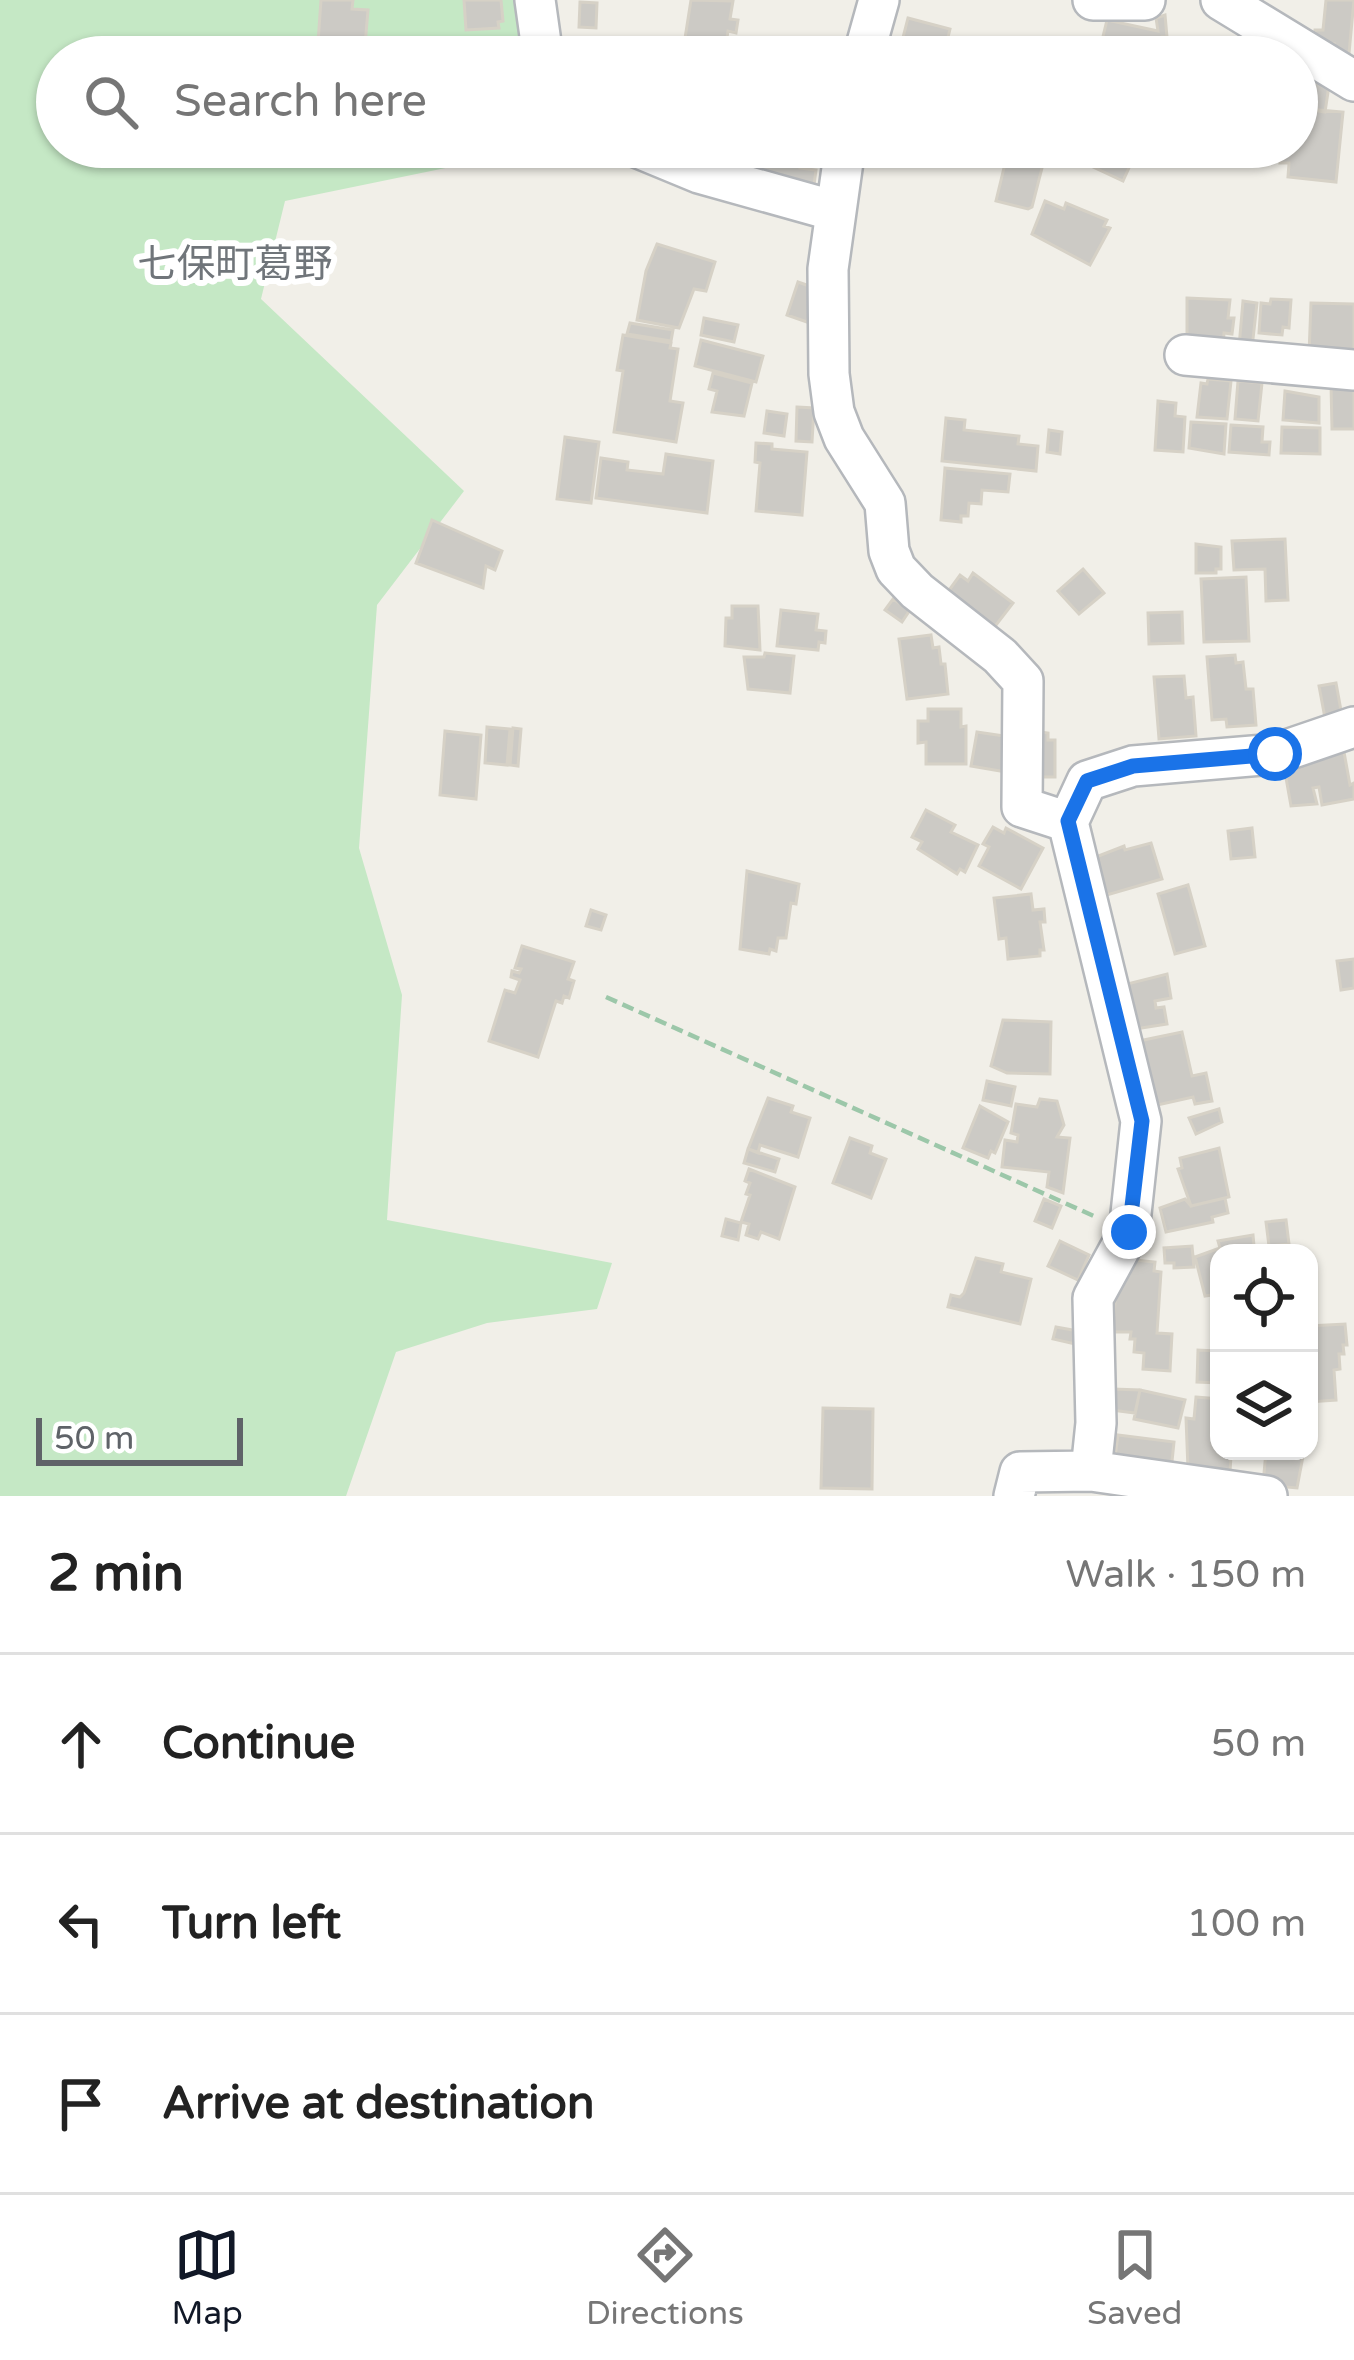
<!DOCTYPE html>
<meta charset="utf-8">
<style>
:root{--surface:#fff;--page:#f6f6f6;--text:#222;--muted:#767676;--line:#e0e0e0;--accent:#111827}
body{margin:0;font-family:"Varela Round","Noto Sans JP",sans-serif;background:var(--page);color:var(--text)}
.controls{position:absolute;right:36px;bottom:36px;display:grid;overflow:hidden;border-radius:24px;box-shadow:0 3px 9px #0004}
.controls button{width:108px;height:108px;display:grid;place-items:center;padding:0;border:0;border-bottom:3px solid var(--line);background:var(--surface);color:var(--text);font:60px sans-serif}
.scale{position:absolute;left:36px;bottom:30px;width:207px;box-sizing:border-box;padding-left:12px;border:6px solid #5f6368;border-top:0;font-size:33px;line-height:42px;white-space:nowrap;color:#5f6368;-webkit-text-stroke:9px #fff;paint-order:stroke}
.stop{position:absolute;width:36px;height:36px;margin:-27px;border:9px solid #1a73e8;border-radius:50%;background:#fff}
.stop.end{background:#1a73e8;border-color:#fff;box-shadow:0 3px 12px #0008}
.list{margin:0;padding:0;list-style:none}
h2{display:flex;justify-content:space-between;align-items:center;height:156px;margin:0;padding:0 48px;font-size:51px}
h2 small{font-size:39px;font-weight:400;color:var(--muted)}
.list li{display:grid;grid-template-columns:78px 1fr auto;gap:36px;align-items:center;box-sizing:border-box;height:180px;padding:0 48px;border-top:3px solid var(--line)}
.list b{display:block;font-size:45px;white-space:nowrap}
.list em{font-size:39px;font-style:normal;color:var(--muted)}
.icon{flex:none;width:66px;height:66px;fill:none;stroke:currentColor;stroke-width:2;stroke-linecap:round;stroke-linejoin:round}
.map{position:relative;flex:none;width:1354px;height:1496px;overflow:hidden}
.search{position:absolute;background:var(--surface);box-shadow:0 3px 9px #0004;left:36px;right:36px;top:36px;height:132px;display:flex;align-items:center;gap:30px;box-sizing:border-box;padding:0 42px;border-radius:66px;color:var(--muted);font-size:45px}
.sheet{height:696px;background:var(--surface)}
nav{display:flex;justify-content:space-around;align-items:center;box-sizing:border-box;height:168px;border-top:3px solid var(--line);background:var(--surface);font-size:33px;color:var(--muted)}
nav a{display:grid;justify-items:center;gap:6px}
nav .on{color:var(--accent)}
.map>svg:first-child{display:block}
.green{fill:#c5e8c5}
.building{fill:#cccac5;stroke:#d6d1c6;stroke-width:3}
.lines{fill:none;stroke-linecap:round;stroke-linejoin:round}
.minor-casing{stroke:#b5b8bc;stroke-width:44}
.path{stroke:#9cc7a9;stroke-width:4.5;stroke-dasharray:12 6;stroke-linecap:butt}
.minor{stroke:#fff;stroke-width:39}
.route{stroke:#1a73e8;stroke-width:15}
.labels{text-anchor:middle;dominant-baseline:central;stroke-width:12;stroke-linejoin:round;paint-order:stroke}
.quarter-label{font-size:39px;fill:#70757a;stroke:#fff}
</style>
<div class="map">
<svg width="1354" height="1496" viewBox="0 0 1354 1496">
<rect width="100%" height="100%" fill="#f1efe8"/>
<!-- green -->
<path class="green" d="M0,0h551l-4,57h-490v90h468l-1,5 -239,49 -24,98 203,192 -87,114 -18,243 43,147 -15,225 225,43 -15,46 -110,14 -91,29 -50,144h-346z"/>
<!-- building -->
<path class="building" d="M321,0h32l-1,9 16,1 -4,47h-47z
M464,0h37l2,21 -5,1 1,6 -33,2z
M691,0l42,1 -3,18 8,1 -2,13 -8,-2 -4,26 -41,-6z
M1326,0h28l-6,64 -16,-9 2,-11 -20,-1 1,-13h8z
M580,2l17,1 -1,25 -17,-1z
M1165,15l2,22h-5l-4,20h-60l9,-37 51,11 -2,-13z
M908,18l42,11 -7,28h-45z
M1023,39l36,14 -2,4h-35l-5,-3z
M1299,70l31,9 -5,33 -28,-4z
M1297,108l46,4 -7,70 -48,-5 1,-14h-9l2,-16h15z
M677,147h60l-2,18 -27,-4 1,-9z
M760,147h43l-3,21 16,2 -2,15 -57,-14z
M1009,147l33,7 -2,9 3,1 -11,43 -4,2 -32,-8z
M1098,147l39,3 -14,31 -34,-16z
M1045,201l19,8 2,-6 41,17 -3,6 6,2 -20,37 -58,-31z
M657,244l58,18 -9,29 -12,-2 -15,39 -42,-8 9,-49z
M798,282l20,7 -11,33 -20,-7z
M1187,298l43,2 -2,18h6l-2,16 -8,-1 -1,14 -36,-4z
M1271,299l20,1 -2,28 -6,-1 -1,8 -23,-2 2,-30 9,1z
M1243,301l14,2 -5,45 -13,-1z
M1311,303l43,1v52l-45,-2z
M704,318l34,7 -4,17 -33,-7z
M630,323l43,7 -2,11 -44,-7z
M623,335l48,8 -1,5 8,1 -8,52 13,2 -7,39 -62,-10 9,-61 -6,-1z
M701,340l62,16 -7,26 -61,-16z
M713,373l39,10 -8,33 -32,-4 5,-21 -8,-2z
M1208,379l23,2 -4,38 -30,-2 4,-34 6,1z
M1238,381l24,2 -4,38 -23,-2z
M1331,384l23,4v41h-22z
M1285,391l34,6v26l-36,-3z
M1158,401l18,2 -1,13 10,1 -2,35 -28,-2z
M797,407l17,1 -2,34 -16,-1z
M767,411l20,3 -3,22 -20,-3z
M946,418l19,2 -1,10 55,6 -1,8 20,2 -2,25 -94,-10z
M1191,422l35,2 -2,30 -35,-6z
M1231,425l32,2 -1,15h8l-1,13 -40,-3z
M1282,427l38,1v26l-39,-1z
M1049,430l13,2 -2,22 -13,-2z
M565,437l34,5 -8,61 -34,-4z
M756,443l16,1v5l35,3 -5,63 -46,-4 4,-48 -5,-1z
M666,454l47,7 -6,52 -111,-15 5,-40 27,4 -1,8 36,4z
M945,468l65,6 -2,18 -26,-2 -1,14 -12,-1 -1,13h-7v6l-20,-2z
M432,520l70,31 -7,19 -9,-4 -3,22 -67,-25z
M1285,539l3,61 -22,1 -1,-32 -31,1 -2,-29z
M1196,544l25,3v22h-5v4h-20z
M1083,569l21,24 -25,21 -21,-23z
M973,573l40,30 -20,26 -46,-36 13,-18 8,6z
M1246,577l3,64 -45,1 -3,-63z
M893,599l17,11 -8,12 -17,-12z
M732,606h26l2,44 -35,-4 1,-28h6z
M781,610l37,4 -2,16 10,1 -1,12 -6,-1 -1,8 -41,-4z
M1182,612l1,31 -34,1 -1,-31z
M931,635l2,13 6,-1 2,17h4l3,30 -41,5 -8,-60z
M765,653l29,3 -4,37 -42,-4 -4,-32h20z
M1235,655l1,8 7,-1 3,27h7l3,36 -29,2 -1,-8 -14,1 -5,-63z
M1184,676l2,22 7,-1 3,39 -37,3 -5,-62z
M1336,683l6,33 -17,2 -6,-32z
M928,709h33v18l5,-1v38h-40v-22l-8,1v-22h10z
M487,727l23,2 -3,36 -22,-2z
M513,728l8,1 -3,37 -8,-1z
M445,731l36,4 -5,64 -36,-4z
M977,732l34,5 -5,35 -35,-6z
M1040,732l8,1v7h7v37h-19z
M1342,741l8,44 4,-2v16l-32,6 -3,-18 -6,1 4,16 -26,2 -8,-45z
M926,810l29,15 -4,7 27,13 -13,27 -5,-3 -3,5 -39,-25 4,-7 -10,-5z
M993,827l11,6 2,-5 37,20 -22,41 -42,-23 10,-19 -6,-3z
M1252,828l3,29 -24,2 -3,-28z
M1151,843l11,36 -55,16 -11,-38 28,-11 1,4z
M747,871l52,13 -3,20 -5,-1 -5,35h-8l-2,13 -6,-2 -1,5 -29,-5z
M1188,885l17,61 -30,8 -17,-60z
M1031,894l2,16 11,-1 1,13h-5l4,28h-4v6l-32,3 -2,-21 -7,1 -5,-41z
M591,910l15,5 -5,15 -15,-4z
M522,946l52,16 -6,17 6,2 -5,17 -5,-2 -2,7 -6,-2 -18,56 -49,-16 16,-51 10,3 5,-13 -9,-3 1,-6 7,2 2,-4 -6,-1z
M1354,959v29l-13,2 -4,-29z
M1167,974l4,24 -16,3 1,7 8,-1 3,17 -32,5 -8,-45z
M1003,1020l48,2 -1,52 -43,-1 -16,-7z
M1182,1032l10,44 14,-3 6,28 -17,3 -2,-7 -40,9 -14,-65z
M987,1081l28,6 -4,19 -28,-6z
M768,1098l25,8 -2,6 19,6 -12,39 -38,-12 -2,8 -10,-4z
M1040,1099l17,2 7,24 -7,12 13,1 -7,55 -16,-6 2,-15 -47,-5 3,-27 12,2 1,-7 -7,-2 5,-29 21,3z
M980,1106l28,16 -13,31 -4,-2 -3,7 -25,-10z
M1219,1109l3,13 -26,12 -7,-16z
M850,1138l22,8 -2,7 16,6 -15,39 -38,-15z
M1219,1148l10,49 -38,9 -13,-37 4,-1 -2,-10z
M748,1149l31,10 -4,13 -31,-9z
M749,1169l46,18 -16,52 -18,-7 -3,7 -12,-4 3,-11 -8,-2 9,-27 -4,-1 4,-11 -5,-2z
M1225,1198l3,15 -16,4 1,5 -47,10 -6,-24 25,-9 6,7z
M1044,1199l17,7 -9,22 -17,-7z
M726,1219l15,4 -3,17 -16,-4z
M1286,1220l3,24 -20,2 -3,-24z
M1253,1235l1,11h5l2,7h-42v41l-14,2 -10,-39 25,-9 -2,-7z
M1060,1241l29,14 -11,25 -30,-14z
M1192,1246l2,21 -20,1v-5h-9l-1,-15z
M976,1258l27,6 -2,8 30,7 -11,45 -72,-17 3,-12 9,2 4,-4z
M1125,1259l30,3 -1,9 7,1 -4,61 15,1 -2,37 -27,-2 1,-16 -10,-1 1,-13h-5l1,-7h-18l4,-62z
M1345,1324l2,21h-4l1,9h-5l1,15 -6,1 2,30 -27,2v-76z
M1056,1327l22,4 -3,13 -22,-5z
M1217,1348l2,35 -22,-1 1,-32 19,1z
M1112,1389l28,1 -5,23 -24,-3z
M1140,1390l45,10 -7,28 -44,-9z
M1196,1397l23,2v52h28l-1,6 -15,-1 -1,16 -42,-3 -2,-51 8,1z
M823,1408l50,1 -1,80 -51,-1z
M1118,1435l56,7 -3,29 -57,-7z
M1266,1451h38l-7,37 -34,-3z"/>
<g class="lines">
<defs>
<path id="minor" d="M535,0l8,57
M1093,0h52
M1221,0l133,81
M863,57l16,-57
M636,147l63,26 136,38
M845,147l-17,122 1,105 5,38 10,26 41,65 4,48 7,18 21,22 83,65 23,25 -1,126 46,15
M1185,355l169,15
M1091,1471l176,25
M1014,1496l6,-24 71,-1 5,-48 -3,-125 36,-66 12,-111 -73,-299 19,-41 46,-15 142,-12 79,-27"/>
</defs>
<!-- minor casing -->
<use href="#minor" class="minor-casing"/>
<!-- path -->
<path class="path" d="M606,997l490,220"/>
<!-- minor -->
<use href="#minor" class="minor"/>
</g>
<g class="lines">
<!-- route -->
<path class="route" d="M1129,1232l13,-111 -74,-300 19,-40 46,-15 142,-12"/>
</g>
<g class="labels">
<!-- quarter labels -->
<g class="quarter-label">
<text x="235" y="264">七保町葛野</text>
</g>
</g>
</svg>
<div class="controls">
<button><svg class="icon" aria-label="locate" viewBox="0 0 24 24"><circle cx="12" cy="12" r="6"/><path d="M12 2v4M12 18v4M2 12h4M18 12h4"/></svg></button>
<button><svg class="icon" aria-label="layers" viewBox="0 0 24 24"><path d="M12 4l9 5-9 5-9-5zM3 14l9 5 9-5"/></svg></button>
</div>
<div class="scale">50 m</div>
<div class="stop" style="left:1275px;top:754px"></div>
<div class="stop end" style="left:1129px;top:1232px"></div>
<div class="search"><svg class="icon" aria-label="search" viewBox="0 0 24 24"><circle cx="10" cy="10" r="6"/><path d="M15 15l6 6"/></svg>Search here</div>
</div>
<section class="sheet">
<h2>2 min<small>Walk · 150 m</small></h2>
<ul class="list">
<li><svg class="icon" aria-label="ahead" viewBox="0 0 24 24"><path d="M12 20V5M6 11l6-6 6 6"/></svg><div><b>Continue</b></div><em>50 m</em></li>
<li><svg class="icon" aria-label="left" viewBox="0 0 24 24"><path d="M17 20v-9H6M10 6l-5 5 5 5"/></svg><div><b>Turn left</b></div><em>100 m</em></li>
<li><svg class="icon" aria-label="arrive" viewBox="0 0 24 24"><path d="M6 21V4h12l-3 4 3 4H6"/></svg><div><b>Arrive at destination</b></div></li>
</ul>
</section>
<nav>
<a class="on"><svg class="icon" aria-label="map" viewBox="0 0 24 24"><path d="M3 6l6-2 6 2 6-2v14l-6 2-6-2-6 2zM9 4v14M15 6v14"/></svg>Map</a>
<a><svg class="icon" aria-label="directions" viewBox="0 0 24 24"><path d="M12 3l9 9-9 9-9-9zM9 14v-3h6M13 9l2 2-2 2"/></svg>Directions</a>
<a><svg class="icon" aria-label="saved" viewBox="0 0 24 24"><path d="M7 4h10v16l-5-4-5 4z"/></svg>Saved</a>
</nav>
